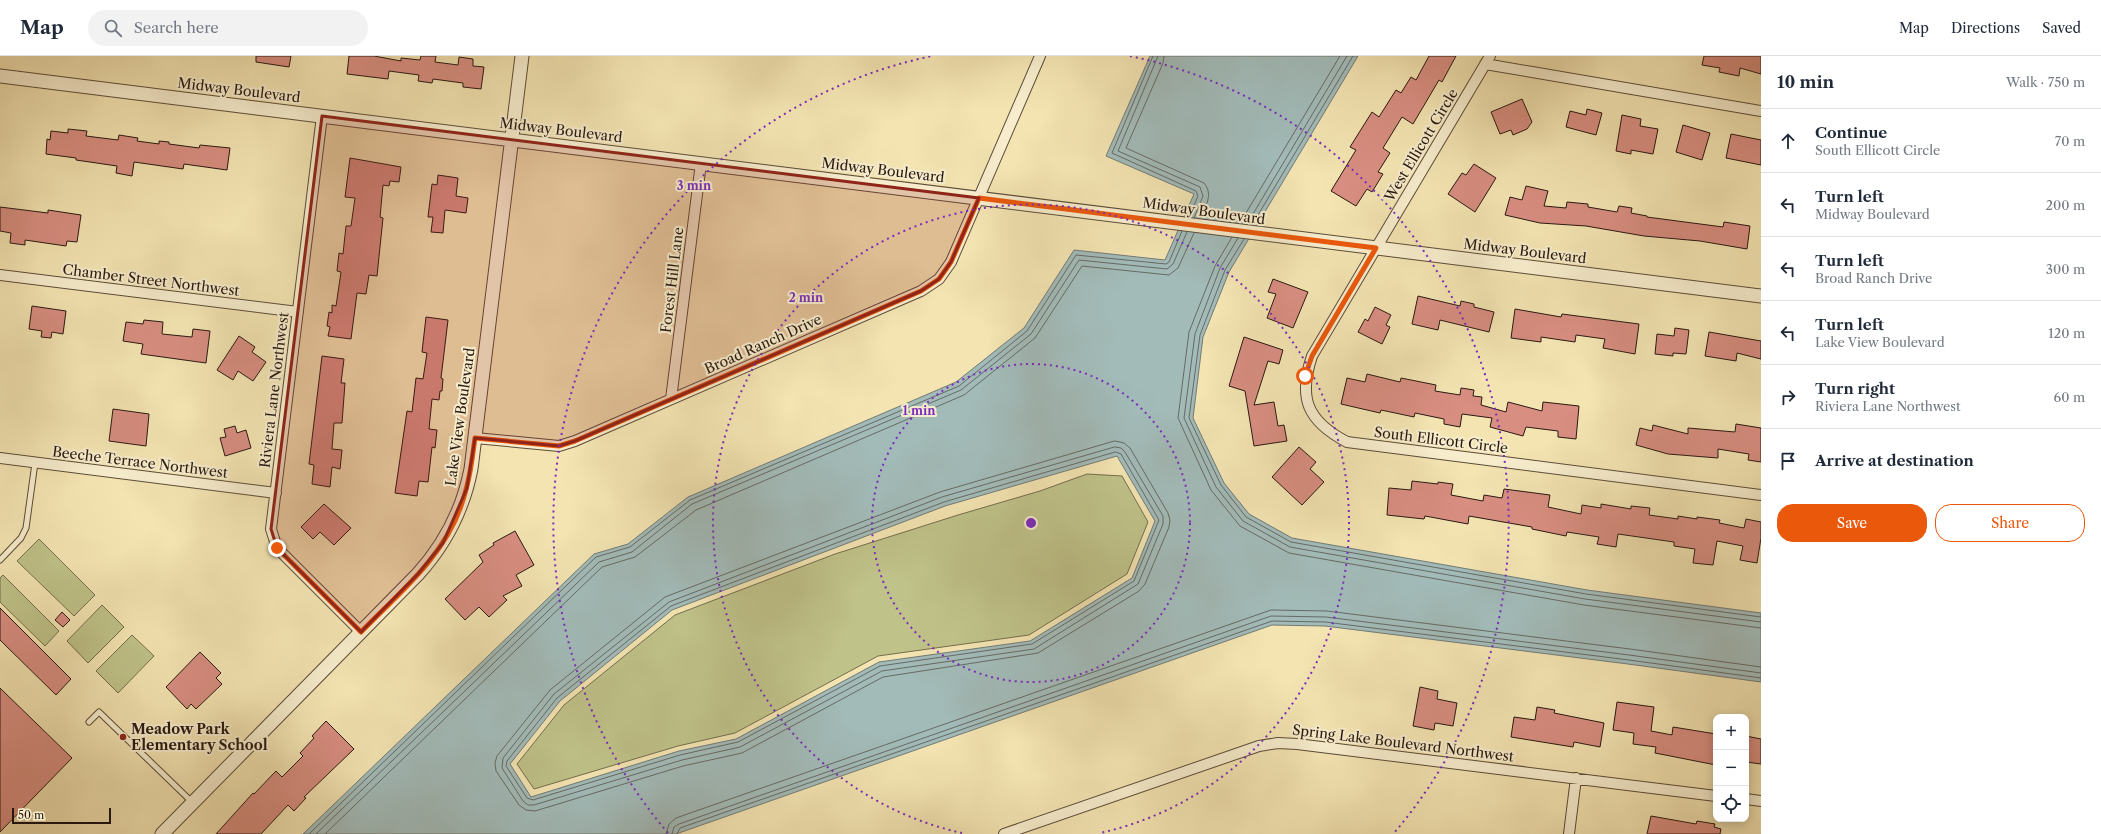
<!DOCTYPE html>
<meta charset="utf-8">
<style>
:root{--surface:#fff;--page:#f2f2f3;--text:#1f2937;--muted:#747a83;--line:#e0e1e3;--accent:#ea580c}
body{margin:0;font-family:"Libre Caslon Text",serif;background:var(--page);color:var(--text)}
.controls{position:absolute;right:12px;bottom:12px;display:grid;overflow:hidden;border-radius:8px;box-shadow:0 2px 10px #0003}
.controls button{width:36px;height:36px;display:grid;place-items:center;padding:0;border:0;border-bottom:1px solid var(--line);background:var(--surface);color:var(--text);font:20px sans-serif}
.scale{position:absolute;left:12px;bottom:10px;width:99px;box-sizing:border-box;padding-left:4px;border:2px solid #291910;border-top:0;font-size:11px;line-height:14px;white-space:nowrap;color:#291910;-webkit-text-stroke:3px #f7edcd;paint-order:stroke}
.stop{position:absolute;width:12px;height:12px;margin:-9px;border:3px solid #ea580c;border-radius:50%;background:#fff}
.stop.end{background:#ea580c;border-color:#fff;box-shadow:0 1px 4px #0008}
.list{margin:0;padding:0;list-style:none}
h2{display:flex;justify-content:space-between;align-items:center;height:52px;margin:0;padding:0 16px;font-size:17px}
h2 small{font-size:13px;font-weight:400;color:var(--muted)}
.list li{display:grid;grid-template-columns:26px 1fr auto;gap:12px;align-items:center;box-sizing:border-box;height:64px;padding:0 16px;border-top:1px solid var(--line)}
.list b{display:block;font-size:15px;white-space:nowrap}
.list p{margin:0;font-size:13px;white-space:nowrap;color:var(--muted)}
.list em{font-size:13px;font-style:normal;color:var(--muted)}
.actions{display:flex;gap:8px;padding:12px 16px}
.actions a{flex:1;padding:9px 0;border:1px solid var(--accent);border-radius:16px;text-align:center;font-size:14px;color:var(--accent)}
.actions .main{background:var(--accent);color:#fff}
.icon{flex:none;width:22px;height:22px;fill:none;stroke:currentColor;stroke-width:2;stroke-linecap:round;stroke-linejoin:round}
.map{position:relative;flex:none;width:1761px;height:778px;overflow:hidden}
header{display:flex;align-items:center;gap:24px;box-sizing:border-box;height:56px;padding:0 20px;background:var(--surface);border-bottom:1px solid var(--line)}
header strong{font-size:19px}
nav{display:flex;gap:22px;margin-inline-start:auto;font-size:14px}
.search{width:280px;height:36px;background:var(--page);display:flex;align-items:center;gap:10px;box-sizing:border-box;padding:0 14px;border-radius:22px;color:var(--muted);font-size:15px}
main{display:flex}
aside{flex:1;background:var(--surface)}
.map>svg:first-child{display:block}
.green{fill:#bfc289;stroke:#746e4c}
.water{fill:#a2bbb9;stroke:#727a75;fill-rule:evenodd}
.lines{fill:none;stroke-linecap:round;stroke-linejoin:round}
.shore{stroke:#666a64;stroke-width:1}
.building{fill:#d88e81;stroke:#291910}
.service-casing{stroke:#5c4c38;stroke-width:7}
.minor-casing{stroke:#5c4c38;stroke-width:12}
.tertiary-casing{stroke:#5c4c38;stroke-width:15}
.service{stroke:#f7edcd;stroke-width:5}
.minor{stroke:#f7edcd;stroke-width:10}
.tertiary{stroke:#f7edcd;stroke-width:13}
.route{stroke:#ea580c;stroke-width:5}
.marked{fill:#8f2418;fill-opacity:0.2;stroke:#8f2418;stroke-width:3;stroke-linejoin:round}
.ring{fill:none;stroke:#7b2cbf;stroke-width:2;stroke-dasharray:2 4}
.poi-dot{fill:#8f2418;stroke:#f7edcd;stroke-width:1.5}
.labels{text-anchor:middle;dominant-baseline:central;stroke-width:4;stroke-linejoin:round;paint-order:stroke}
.street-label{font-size:14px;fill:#291910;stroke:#f7edcd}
.poi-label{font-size:14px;font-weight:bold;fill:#291910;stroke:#f7edcd;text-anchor:start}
.centre{fill:#7b2cbf;stroke:#f7edcd;stroke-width:2}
.ring-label{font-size:12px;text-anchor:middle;font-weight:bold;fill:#7b2cbf;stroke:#f7edcd;stroke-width:4;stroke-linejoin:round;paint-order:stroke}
</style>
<header>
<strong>Map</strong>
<div class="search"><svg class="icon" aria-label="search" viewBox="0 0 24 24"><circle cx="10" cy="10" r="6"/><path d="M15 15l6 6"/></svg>Search here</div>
<nav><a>Map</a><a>Directions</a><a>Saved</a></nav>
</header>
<main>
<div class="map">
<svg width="1761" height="778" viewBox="0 0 1761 778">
<rect width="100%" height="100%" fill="#f3e4b2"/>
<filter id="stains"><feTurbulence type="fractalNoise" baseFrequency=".005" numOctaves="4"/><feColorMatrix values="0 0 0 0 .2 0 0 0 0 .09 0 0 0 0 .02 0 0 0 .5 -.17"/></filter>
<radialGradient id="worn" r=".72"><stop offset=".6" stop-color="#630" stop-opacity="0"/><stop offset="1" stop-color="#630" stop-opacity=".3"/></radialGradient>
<!-- green -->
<path class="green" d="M1087,418l35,2 26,46 -21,52 -98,61 -151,21 -143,77 -57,13 -144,43 -17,-25 47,-59 111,-90 160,-61 123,-39 82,-24z
M39,483l56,56 -21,21 -57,-55z
M3,519l56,56 -14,15 -45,-44v-24z
M102,549l22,22 -36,36 -21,-22z
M132,579l22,21 -36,37 -22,-22z"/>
<!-- water -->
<path class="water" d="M1150,0h208l-129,216 -26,65 -10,81 31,65 25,31 43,24 295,52 174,23v69l-133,-18 -303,-38 -53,-1 -596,209h-373l291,-280 34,-10 60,-47 268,-115 68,-54 50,-78 91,10 29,-66 -88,-38zM1117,400l38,65 -23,57 -102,63 -151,21 -143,77 -57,12 -148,46 -21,-33 50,-63 112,-91 273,-104z"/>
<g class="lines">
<!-- shore -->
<path class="shore" d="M1153,0l-41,97 84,38 2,5 -9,21
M1158,0l-40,95 82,36 3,9 -9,22
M1164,0l-1,7 -37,85 78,35c10,12 1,24 -4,35
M1240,167l100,-167
M1247,168l100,-168
M1252,169l101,-169
M1232,181l-17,29 -26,66 -11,86 33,72 29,36 49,27 295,52 177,23
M1238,182l-18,30 -25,66 -11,84 32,69 27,34 47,26 295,52 176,23
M1244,183l-19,31 -25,65 -11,83 32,67 25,32 45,25 295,52 175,23
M1115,385l9,2 6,5 38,65 2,7 -1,7 -24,57 -6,7 -101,62 -155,24 -141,76 -59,13 -148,45 -9,-1 -7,-5 -23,-34 -1,-8 2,-7 53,-66 115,-93 275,-105z
M1115,391l6,1 4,4 38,64v8l-25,60 -104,65 -152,22 -142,76 -58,13 -148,45h-6l-5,-4 -21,-33 1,-10 51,-64 115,-92 273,-105z
M1116,396l5,2 38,66 -25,61 -102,63 -152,22 -142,76 -58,13 -147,45 -6,-2 -21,-32 1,-5 50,-63 114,-92 273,-104z
M309,778l287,-277 34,-10 60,-47 269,-114 68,-55 49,-76 90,9 3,-2 13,-31
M316,778l283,-272 33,-10 60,-48 269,-114 70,-56 48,-74 88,9 6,-5 14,-32
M325,778l277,-267 33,-10 61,-47 268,-115 71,-57 47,-72 87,9 9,-7 16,-35
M666,778l3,-10 7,-6 595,-208 56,1 303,38 131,18
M672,778l2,-7 5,-3 592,-208 55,1 303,38 132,18
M677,778l3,-6 592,-207 53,1 304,38 132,18"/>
</g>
<!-- building -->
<path class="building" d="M256,0h35l-2,11 -33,-5z
M349,0h25l27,5v-3l19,2 1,-4h15l-1,6 23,3 1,-8 14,2v7l11,1 -3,22 -18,-2v-4l-30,-4 -1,4 -14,-2 1,-6 -30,-4 -1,8 -41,-5z
M1429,0h27l-14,26 -3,-2 -26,44 -11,-7 -19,31 7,5 -12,19 5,2 -11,18 -5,-3 -11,17 -25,-15 25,-41 -6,-3 22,-35 7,5 17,-27 5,3 10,-16 5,3z
M1704,0h57v18l-21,-6 -1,8 -20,-4 1,-4 -18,-3z
M1522,43l10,23 -5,7 -14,6 -2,-5 -11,4 -9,-22z
M1587,53l15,4 -6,22 -30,-8 4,-16 16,4z
M1622,59l19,4 -1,7 18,3 -5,25 -22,-4v4l-15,-3z
M1683,69l27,8 -8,27 -26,-8z
M68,73l19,2 -1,5 32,4 1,-5 19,3 -1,3 22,3v-3l10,1v2l30,4 1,-3 30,3 -3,22 -43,-6 -1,5 -49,-7 -2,14 -16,-3 1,-7 -41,-6v-2l-30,-4 1,-15 3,1 1,-9 17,2z
M1731,78l30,6v25l-35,-7z
M350,102l51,9 -2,15 -9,-1 -1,5 -6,-1 -3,32 3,1 -6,58 -8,-1 -3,19 -9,-1 -6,46 -23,-3 2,-9 -3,-1 2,-14 3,1v-8l4,1 5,-34 -4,-1 2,-18 4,1 3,-28h5l4,-28 -10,-1z
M1474,108l22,14 -21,34 -27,-18 14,-21 4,2z
M438,119l20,3 -2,18 12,2 -2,15 -21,-3 -2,23 -12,-1 2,-15h-5l4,-33 5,1z
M1526,130l22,5 -4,15 22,2 1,-6 21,2v3l29,5 2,-6 13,2 -1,5 16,3v1l76,10 1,-5 26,4 -3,23 -47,-8 -56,-5 -58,-10 -46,-3 -35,-8 5,-18 12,3z
M0,151l48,6v-3l33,5 -4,27 -10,-1 -1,5 -41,-6v5l-15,-2 1,-10 -11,-2z
M1273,223l35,13 -15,36 -26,-10 9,-24 -8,-2z
M1418,240l42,10 1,-5 13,3v3l20,5 -5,20 -49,-12 -2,10 -26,-6z
M32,250l34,5 -3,23 -11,-2 -1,6 -10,-1 1,-6 -13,-2z
M1375,251l16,8 -5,10 4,2 -8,17 -24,-12 7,-13 3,2z
M1515,253l46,8 1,-3 77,10 -4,30 -32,-6 2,-9 -29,-4 -1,7 -34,-5v5l-30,-4z
M426,261l22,3 -7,58 2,1 -1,12h-2l-1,9 -7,-1 -3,30 8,1 -2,18 -3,-1 -4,35 -9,-1 -2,15 -22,-3 12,-82 5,1 4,-34 7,1 4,-26 -5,-1z
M144,264l19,2 -1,12 30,3 1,-8 17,2 -4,32 -65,-9 2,-10 -20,-3 3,-19 17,2z
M1675,272l14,2 -3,24 -13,-1v3l-18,-2 2,-20 17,2z
M1709,276l52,9v18l-24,-6 -1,8 -31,-5z
M239,280l16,11 -3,5 14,10 -13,19 -15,-10 -5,9 -16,-10z
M1244,281l39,13 -4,14 -11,-3 -14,44 20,-3 4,24 6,-1 3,16 -33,5 -9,-55 -16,-5z
M322,300l22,3 -3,24h4l-3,40h-8l-2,26 10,1 -2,19 -8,-2 -2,20 -18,-3 2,-19 -5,-1z
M1367,318l33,8 1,-4 35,7 -1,6 25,4 1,-7 13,2 -1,6 9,1 -1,8 25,7 2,-10 34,9 1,-9 36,4 -3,33 -18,-2v-6l-32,-4 -3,9 -33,-9 2,-9 -30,-4 -2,13 -16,-3v-5l-29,-6 -1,4 -33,-7 -1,3 -39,-9 6,-26 18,4z
M113,353l36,5 -3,32 -37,-5z
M1736,368l25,4v34l-13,-2 1,-6 -31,-5v9l-50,-4 -32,-9 4,-17 12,3 1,-6 35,9v-6l47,4z
M235,370l2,7 9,-3 5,18 -26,8 -5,-18 6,-1 -2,-8z
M1299,391l17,15 -6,7 14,13 -22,23 -30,-28z
M1412,425l26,3v-2l15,2 -2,11 32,6 1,-6 18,3 2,-9 46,6 -2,12 33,7 1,-9 19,3v-4l30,5v-3l19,2 -1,7 29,4v-3l19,3v-2l23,3 -1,3 25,5 2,-9 15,3v16l-4,25 -17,-3 3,-14 -26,-5 -4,24 -20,-2 2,-14 -21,-3v-4l-56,-8 -2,13 -19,-3 2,-7 -32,-5 -1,4 -34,-7v-2l-63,-11 -1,8 -43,-8 -1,3 -37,-4 2,-27 22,2z
M324,448l27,24 -17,17 -14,-13 -7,7 -12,-12z
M515,475l19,34 -18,10 6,11 -19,10 4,4 -18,17 -10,-10 -14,13 -20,-21 38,-37 -4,-7 15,-10 -1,-2z
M0,552l71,71 -15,16 -56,-55z
M62,556l8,8 -7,7 -8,-7z
M200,596l21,21 -5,5 6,6 -26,25 -5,-5 -4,5 -21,-22z
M1420,631l18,4 -1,8 20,4 -4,23 -18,-3 -1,7 -21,-4z
M0,632l72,70 -72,74z
M1617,646l37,5 -3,24 21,4 1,-8 43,7v31l-61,-12 1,-6 -23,-3 1,-11 -21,-3z
M1537,651l18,3 -1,3 50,10 -4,24 -26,-5 -1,5 -62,-10 3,-20 21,3z
M326,665l28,28 -50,48 2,1 -12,13 -6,-6 -27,29h-45l37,-41 1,1 22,-23 6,6 21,-21 -3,-3 14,-15 -2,-2z
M1746,680l15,3v25l-15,-2z
M1651,760l45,8 1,-3 18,3 -1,3 7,2 -1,5h-73z"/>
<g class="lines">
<defs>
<path id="service" d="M0,504l21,-22 5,-10 9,-65
M89,666l10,-10 93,90"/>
<path id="minor" d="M1490,0l-178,300c-14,42 -5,65 35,86l414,53
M1485,8l276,47
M322,60l-51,413 6,19 84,84
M0,219l298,37
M671,343l30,-236
M475,382l84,8 16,-5 346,-150 18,-12 12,-17 89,-206
M0,402l276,35
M1746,743l15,2
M1004,778l255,-88 19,-3 19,1 419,52
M1569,778l7,-56"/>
<path id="tertiary" d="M0,20l1761,220
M162,778l256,-260c28,-31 45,-64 53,-105l51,-413"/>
</defs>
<!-- service casing -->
<use href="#service" class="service-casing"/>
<!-- minor casing -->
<use href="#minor" class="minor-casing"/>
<!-- tertiary casing -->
<use href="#tertiary" class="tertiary-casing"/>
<!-- service -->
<use href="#service" class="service"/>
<!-- minor -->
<use href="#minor" class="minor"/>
<!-- tertiary -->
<use href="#tertiary" class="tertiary"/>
</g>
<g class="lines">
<!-- route -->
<path class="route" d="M277,492l84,84c37,-38 82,-74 100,-126 8,-22 11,-45 14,-68l84,8 16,-5 346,-150 18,-12 12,-17 28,-64 397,50 -64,108 -7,20"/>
</g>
<!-- marked area -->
<path class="marked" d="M322,60l657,82 -28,64 -12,17 -18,12 -346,150 -16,5 -84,-8 -8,50 -24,55 -25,31 -57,58 -84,-84 -6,-19z"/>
<!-- distance rings -->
<g class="ring">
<circle cx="1031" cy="467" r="159"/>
<path d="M962 777A318 318 0 1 1 1100 777"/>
<path d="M668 777A477 477 0 0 1 932 0M1130 0A477 477 0 0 1 1394 777"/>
</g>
<!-- markers -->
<circle class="poi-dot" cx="123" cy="681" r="4"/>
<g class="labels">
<!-- street labels -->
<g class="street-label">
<text transform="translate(239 34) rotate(7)">Midway Boulevard</text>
<text transform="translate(561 74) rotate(7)">Midway Boulevard</text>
<text transform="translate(1421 89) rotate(-59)">West Ellicott Circle</text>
<text transform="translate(883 114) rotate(7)">Midway Boulevard</text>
<text transform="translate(1204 155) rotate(8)">Midway Boulevard</text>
<text transform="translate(1525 195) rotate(7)">Midway Boulevard</text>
<text transform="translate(151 224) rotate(7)">Chamber Street Northwest</text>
<text transform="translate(672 224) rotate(-83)">Forest Hill Lane</text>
<text transform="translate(763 288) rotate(-24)">Broad Ranch Drive</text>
<text transform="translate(274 334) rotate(-83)">Riviera Lane Northwest</text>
<text transform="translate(460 361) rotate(-82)">Lake View Boulevard</text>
<text transform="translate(1441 384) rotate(7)">South Ellicott Circle</text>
<text transform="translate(140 406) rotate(7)">Beeche Terrace Northwest</text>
<text transform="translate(1403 687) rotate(7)">Spring Lake Boulevard Northwest</text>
</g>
<!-- poi labels -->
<g class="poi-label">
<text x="131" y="673">Meadow Park<tspan x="131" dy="16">Elementary School</tspan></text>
</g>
</g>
<circle cx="1031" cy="467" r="6" class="centre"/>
<g class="ring-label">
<text x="694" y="134">3 min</text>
<text x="806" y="246">2 min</text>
<text x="919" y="359">1 min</text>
</g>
<rect width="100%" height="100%" filter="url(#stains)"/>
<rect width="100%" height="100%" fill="url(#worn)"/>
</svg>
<div class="controls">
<button>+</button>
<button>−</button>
<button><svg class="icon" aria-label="locate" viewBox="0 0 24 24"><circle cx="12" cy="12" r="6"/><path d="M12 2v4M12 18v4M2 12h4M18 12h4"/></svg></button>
</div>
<div class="scale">50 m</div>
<div class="stop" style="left:1305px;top:320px"></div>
<div class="stop end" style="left:277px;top:492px"></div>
</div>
<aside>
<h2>10 min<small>Walk · 750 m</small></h2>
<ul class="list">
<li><svg class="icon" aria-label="ahead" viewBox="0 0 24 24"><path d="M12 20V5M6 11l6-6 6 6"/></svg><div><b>Continue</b><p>South Ellicott Circle</p></div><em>70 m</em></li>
<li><svg class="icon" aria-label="left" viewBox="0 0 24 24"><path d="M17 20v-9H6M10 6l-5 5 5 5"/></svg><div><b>Turn left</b><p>Midway Boulevard</p></div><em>200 m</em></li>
<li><svg class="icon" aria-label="left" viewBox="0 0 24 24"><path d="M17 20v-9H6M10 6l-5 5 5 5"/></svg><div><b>Turn left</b><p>Broad Ranch Drive</p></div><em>300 m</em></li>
<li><svg class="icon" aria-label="left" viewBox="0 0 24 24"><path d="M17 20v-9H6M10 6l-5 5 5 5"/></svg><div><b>Turn left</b><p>Lake View Boulevard</p></div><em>120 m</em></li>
<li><svg class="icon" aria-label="right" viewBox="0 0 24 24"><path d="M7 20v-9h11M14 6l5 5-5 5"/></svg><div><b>Turn right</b><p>Riviera Lane Northwest</p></div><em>60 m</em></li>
<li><svg class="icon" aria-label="arrive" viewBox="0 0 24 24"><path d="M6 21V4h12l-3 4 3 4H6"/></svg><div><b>Arrive at destination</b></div></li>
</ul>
<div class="actions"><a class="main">Save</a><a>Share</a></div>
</aside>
</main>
